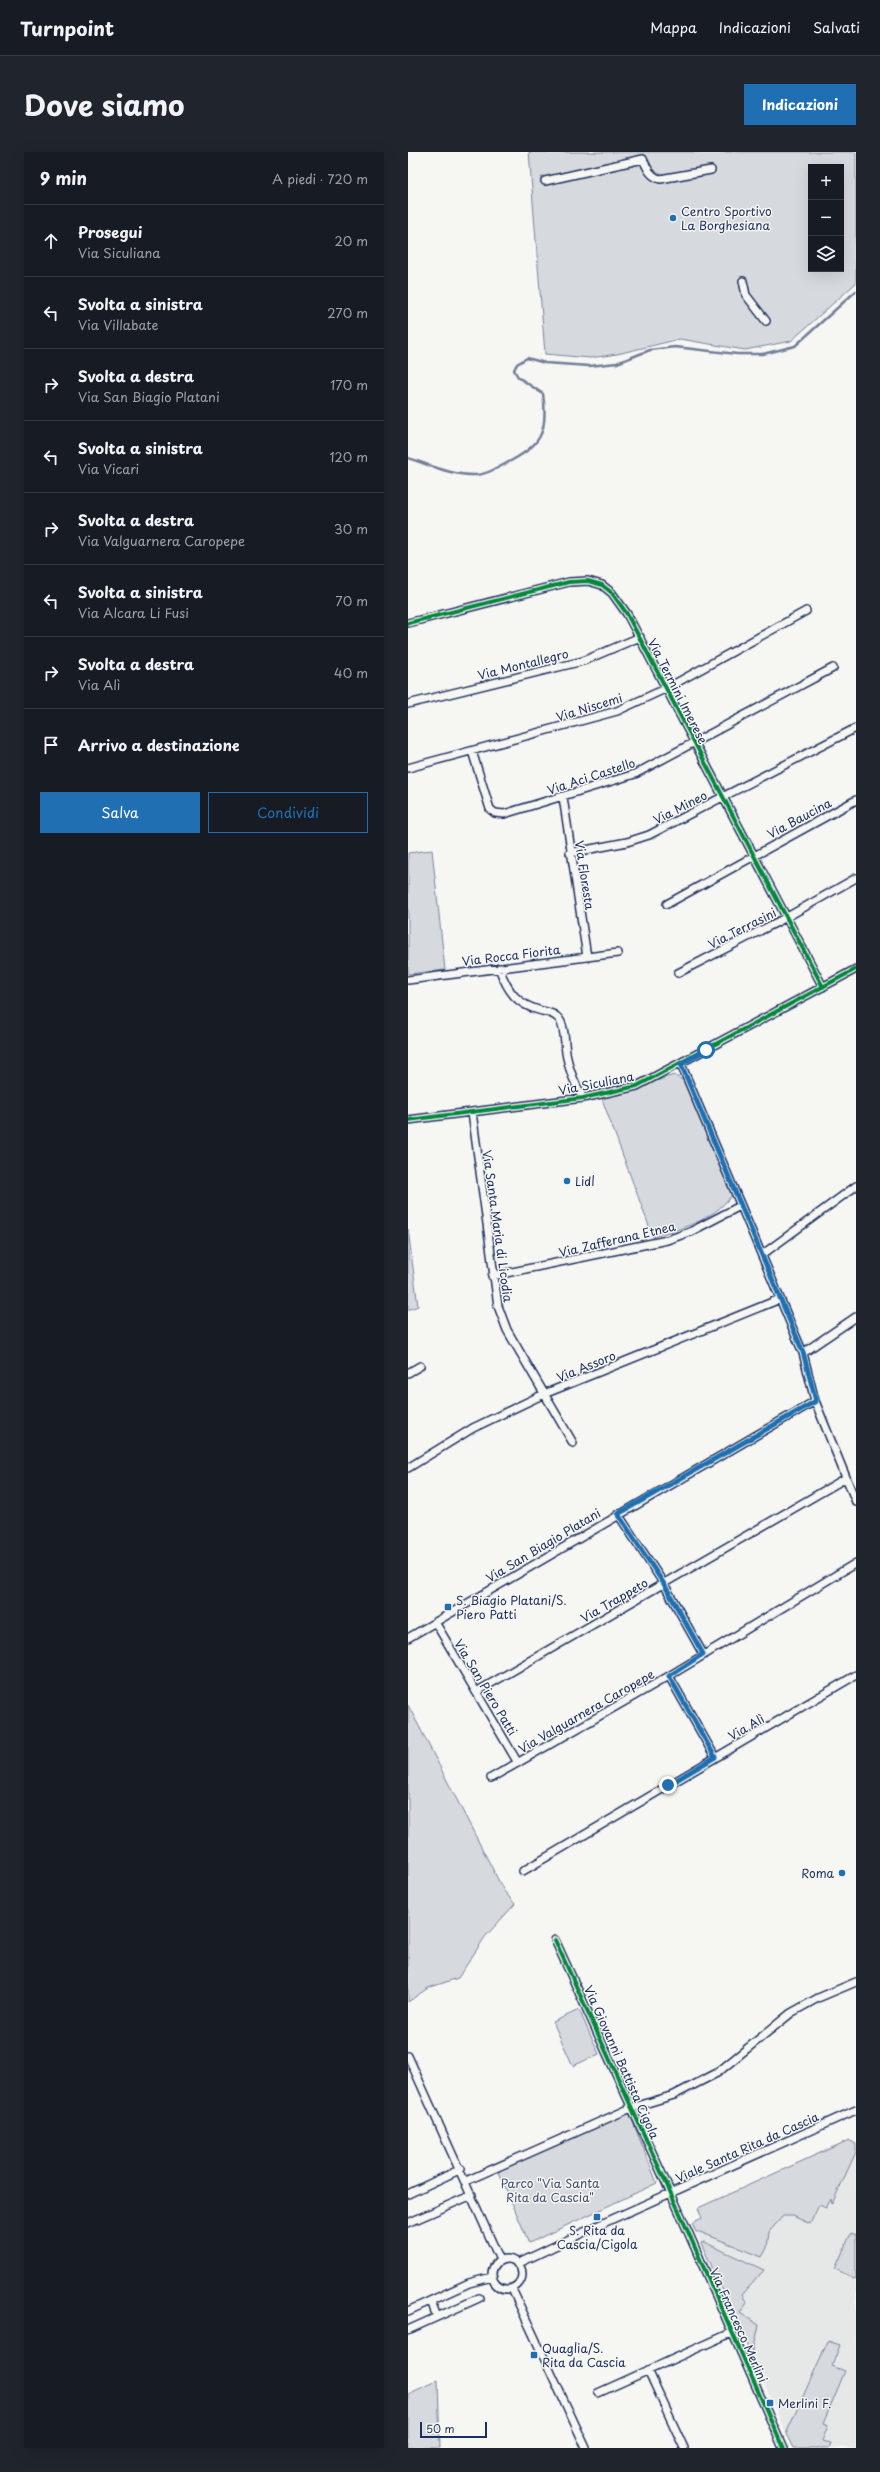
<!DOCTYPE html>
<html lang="it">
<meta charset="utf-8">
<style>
:root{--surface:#171b24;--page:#20242c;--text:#f1f3f6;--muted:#9ea1a6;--line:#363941;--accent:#1f6fb2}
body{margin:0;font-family:"Playpen Sans",sans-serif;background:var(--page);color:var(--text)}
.controls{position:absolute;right:12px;top:12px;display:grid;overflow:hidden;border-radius:0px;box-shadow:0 4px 16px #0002}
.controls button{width:36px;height:36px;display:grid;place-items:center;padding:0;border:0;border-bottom:1px solid var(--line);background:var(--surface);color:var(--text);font:20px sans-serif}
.scale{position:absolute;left:12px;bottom:10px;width:67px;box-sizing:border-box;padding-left:4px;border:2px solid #1b2f5e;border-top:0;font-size:11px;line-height:14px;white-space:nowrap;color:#1b2f5e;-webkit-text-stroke:3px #f6f6f2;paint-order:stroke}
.stop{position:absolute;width:12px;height:12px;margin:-9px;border:3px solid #1f6fb2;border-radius:50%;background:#fff}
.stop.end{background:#1f6fb2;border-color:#fff;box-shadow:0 1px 4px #0008}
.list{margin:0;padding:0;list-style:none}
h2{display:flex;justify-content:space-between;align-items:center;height:52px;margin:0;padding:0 16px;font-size:17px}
h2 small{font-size:13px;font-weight:400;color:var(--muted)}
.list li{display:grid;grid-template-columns:26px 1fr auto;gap:12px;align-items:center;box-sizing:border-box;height:72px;padding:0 16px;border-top:1px solid var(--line)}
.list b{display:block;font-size:15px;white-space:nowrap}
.list p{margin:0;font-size:13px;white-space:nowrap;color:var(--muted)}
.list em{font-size:13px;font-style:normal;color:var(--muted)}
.actions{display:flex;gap:8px;padding:12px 16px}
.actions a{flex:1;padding:9px 0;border:1px solid var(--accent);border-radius:0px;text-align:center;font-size:14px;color:var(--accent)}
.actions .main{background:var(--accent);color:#fff}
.icon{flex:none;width:22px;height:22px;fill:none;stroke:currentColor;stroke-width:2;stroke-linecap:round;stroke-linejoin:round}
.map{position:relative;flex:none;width:448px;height:2296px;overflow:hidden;border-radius:0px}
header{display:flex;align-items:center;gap:24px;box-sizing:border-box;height:56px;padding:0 20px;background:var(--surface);border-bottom:1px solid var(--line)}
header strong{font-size:19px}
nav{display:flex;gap:22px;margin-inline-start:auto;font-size:14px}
.intro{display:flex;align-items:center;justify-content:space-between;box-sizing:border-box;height:96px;padding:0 24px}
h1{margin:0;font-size:28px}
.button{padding:10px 18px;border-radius:0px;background:var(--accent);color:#fff;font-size:14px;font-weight:700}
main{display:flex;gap:24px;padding:0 24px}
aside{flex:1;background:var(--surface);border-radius:0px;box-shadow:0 4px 16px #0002}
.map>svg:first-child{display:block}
.built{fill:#e6e7e7}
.green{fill:#d6d9dd;stroke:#78849e;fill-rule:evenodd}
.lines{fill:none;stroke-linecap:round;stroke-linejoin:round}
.stream{stroke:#717e99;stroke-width:2.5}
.street-casing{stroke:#1b2f5e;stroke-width:10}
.street{stroke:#f6f6f2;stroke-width:7}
.cycleway-casing{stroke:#f6f6f2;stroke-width:6}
.cycleway{stroke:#00873e;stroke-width:4}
.route{stroke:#1f6fb2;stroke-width:5}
.poi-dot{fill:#1f6fb2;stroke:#f6f6f2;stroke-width:1.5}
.labels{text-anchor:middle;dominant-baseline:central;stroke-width:3;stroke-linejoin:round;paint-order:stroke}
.poi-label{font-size:12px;fill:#1b2f5e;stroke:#f6f6f2;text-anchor:start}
.street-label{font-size:12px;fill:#1b2f5e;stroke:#f6f6f2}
.park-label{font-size:12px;fill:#405177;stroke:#f6f6f2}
</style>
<header>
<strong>Turnpoint</strong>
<nav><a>Mappa</a><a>Indicazioni</a><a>Salvati</a></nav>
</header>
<div class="intro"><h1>Dove siamo</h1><a class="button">Indicazioni</a></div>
<main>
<aside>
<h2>9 min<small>A piedi · 720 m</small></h2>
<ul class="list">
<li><svg class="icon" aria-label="ahead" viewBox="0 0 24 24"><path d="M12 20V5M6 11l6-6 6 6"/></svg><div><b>Prosegui</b><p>Via Siculiana</p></div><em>20 m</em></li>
<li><svg class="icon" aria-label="left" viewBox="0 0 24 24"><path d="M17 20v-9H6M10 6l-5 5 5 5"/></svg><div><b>Svolta a sinistra</b><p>Via Villabate</p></div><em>270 m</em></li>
<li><svg class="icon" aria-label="right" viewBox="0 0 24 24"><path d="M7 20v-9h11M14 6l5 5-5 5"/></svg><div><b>Svolta a destra</b><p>Via San Biagio Platani</p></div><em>170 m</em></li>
<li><svg class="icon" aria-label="left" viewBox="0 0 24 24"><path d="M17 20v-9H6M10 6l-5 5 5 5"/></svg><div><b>Svolta a sinistra</b><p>Via Vicari</p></div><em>120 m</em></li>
<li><svg class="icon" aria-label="right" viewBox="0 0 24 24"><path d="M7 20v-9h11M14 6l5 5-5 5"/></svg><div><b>Svolta a destra</b><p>Via Valguarnera Caropepe</p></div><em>30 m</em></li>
<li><svg class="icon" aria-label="left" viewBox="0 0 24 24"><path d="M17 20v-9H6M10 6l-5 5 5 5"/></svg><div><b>Svolta a sinistra</b><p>Via Alcara Li Fusi</p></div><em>70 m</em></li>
<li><svg class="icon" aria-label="right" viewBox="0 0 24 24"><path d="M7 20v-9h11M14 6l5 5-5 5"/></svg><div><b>Svolta a destra</b><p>Via Alì</p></div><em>40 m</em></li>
<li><svg class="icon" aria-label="arrive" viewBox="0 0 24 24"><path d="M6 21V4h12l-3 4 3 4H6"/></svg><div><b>Arrivo a destinazione</b></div></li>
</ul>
<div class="actions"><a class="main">Salva</a><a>Condividi</a></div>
</aside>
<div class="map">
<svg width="448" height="2296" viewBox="0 0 448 2296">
<rect width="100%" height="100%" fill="#f6f6f2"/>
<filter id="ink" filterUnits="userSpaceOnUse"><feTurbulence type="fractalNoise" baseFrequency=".025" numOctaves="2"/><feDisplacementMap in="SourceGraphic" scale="8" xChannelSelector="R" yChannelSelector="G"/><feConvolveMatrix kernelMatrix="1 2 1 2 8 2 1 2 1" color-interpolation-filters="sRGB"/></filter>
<g filter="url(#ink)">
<!-- built -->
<path class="built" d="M441,1988l7,4v304h-63l-101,-225 10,-5 -4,-10z"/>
<!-- green -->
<path class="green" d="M121,0h327v131l-65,58 -46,9 -65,-11 -63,15 -27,4 -45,-4zM403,15h30v102h-30z
M24,698l13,120 -37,4v-121z
M266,923l12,7 46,113c-21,27 -48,32 -79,42l-51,-138z
M0,1077l10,77 -10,4z
M0,1553l96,186 11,13 -30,33 -27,41 -30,10 -20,14z
M171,1858l20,44 -26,12 -20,-44z
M221,1960l28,71 -128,60 -31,-73z
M441,1988l7,4v8l-24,52 -1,-5 -5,9 -7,-3 -9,19 -17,-8h-10l-14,16 -2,16 -5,9 -62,-25h-4l-4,-9 10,-5 -4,-10z
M443,2081l5,2v44l-21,-10z
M296,2090l60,28 -22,25 5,8 -7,10 19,12 -6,26 -5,-6 -47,-102z
M420,2189l12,4 -8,21 13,5 -22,53 5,2 -6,15 9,2 -2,5h-36l-7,-14z
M30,2228l2,68h-32v-54z"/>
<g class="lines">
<!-- stream -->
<path class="stream" d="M0,306c22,7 45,18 69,17 10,-1 19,-6 28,-11 35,-18 44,-30 38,-70l-25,-17 -4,-7 3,-6 10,-6 18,5 44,3 28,-3 33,-13 25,-3 62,7h26l32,-8 61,-55"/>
<defs>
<path id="street" d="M137,29l98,-22c4,9 7,17 17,20l51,-9
M335,129l3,14 20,26
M0,471l161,-41 19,-1 14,4 10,8 15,21 196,373
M0,552l175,-43 57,-24
M64,599l18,58 5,4 9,1 131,-40 198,-106
M0,616l209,-57 50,-23 139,-77
M155,645l24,160
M162,701l57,-11 22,-7 207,-107
M259,752l189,-104
M91,816c9,24 18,37 43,43 6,1 13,3 17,8 7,9 5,28 8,39 3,15 9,28 16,40
M270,821l109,-56 69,-39
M0,828l210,-27
M273,912l122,289 12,48 41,101
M64,960l26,194 9,24 66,113
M0,968l175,-22 54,-12 219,-117
M355,1102l93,-68
M84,1124l175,-36 23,-8 50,-26
M395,1201l53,-36
M0,1221l12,-7
M0,1316l65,-40 71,-34 236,-95
M210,1362l46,70 39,70
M27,1470l83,141
M0,1486l407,-237
M261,1524l46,81
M68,1540l370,-214
M83,1626l178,-102 187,-113
M115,1719l333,-196
M147,1788l123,269 105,239
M0,1904l92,204
M58,2029l165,-73 43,-13 43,-22 74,-60 27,-15 38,-16
M0,2042l53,-25
M0,2071l64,-28
M84 2122a15 15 0 1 1 30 0a15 15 0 1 1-30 0Z
M109,2112l82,-39 257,-115
M104,2137l74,159
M23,2149l6,16
M0,2159l61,-28 23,-6
M0,2178l71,-32
M240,2218l36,78
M190,2241l133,-60"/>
</defs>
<!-- street casing -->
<use href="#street" class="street-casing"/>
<!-- street -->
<use href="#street" class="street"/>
<defs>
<path id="cycleway" d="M0,471l161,-41 19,-1 14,4 10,8 15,21 196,373
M0,968l175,-22 54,-12 219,-117
M147,1788l123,269 105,239"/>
</defs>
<!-- cycleway casing -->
<use href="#cycleway" class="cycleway-casing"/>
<!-- cycleway -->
<use href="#cycleway" class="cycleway"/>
</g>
</g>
<g class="lines" filter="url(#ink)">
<!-- route -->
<path class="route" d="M260,1633l47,-28 -46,-81 34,-22 -39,-70 -46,-70 198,-113 -13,-49 -122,-288 25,-14"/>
</g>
<!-- markers -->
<g class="poi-dot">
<circle cx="265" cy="66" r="4"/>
<circle cx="159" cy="1029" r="4"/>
<rect x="36" y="1451" width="8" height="8" rx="2"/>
<circle cx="434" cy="1721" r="4"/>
<rect x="185" y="2061" width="8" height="8" rx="2"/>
<rect x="122" y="2199" width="8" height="8" rx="2"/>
<rect x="358" y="2247" width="8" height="8" rx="2"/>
</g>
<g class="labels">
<!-- poi labels -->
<g class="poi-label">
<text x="273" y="59">Centro Sportivo<tspan x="273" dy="14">La Borghesiana</tspan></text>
<text x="167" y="1029">Lidl</text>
<text x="48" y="1448">S. Biagio Platani/S.<tspan x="48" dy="14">Piero Patti</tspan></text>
<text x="426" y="1721" text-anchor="end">Roma</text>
<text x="189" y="2078" text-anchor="middle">S. Rita da<tspan x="189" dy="14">Cascia/Cigola</tspan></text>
<text x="134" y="2196">Quaglia/S.<tspan x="134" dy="14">Rita da Cascia</tspan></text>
<text x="370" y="2251">Merlini F.</text>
</g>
<!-- street labels -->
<g class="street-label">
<text transform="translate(115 512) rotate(-14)">Via Montallegro</text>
<text transform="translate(270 539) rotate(63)">Via Termini Imerese</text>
<text transform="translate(181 555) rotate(-17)">Via Niscemi</text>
<text transform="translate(183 624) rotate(-18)">Via Aci Castello</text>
<text transform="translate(272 655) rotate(-27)">Via Mineo</text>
<text transform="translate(391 666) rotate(-28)">Via Baucina</text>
<text transform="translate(177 723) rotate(81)">Via Floresta</text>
<text transform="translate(334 776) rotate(-27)">Via Terrasini</text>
<text transform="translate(103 803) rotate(-7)">Via Rocca Fiorita</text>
<text transform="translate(188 931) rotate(-11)">Via Siculiana</text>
<text transform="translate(90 1074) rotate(82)">Via Santa Maria di Licodia</text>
<text transform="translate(209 1087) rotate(-13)">Via Zafferana Etnea</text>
<text transform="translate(178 1214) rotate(-22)">Via Assoro</text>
<text transform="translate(135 1393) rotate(-31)">Via San Biagio Platani</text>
<text transform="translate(206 1448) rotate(-30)">Via Trappeto</text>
<text transform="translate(78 1535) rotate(59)">Via San Piero Patti</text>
<text transform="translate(178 1559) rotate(-30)">Via Valguarnera Caropepe</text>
<text transform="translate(338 1575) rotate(-30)">Via Alì</text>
<text transform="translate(214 1910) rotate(66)">Via Giovanni Battista Cigola</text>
<text transform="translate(339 1995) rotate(-24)">Viale Santa Rita da Cascia</text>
<text transform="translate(331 2173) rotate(66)">Via Francesco Merlini</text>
</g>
<!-- park labels -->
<g class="park-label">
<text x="142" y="2031">Parco "Via Santa<tspan x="142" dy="14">Rita da Cascia"</tspan></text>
</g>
</g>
</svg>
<div class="controls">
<button>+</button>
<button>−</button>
<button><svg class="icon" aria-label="layers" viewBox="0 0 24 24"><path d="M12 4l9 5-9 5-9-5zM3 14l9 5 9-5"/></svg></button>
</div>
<div class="scale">50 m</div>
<div class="stop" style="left:298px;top:898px"></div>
<div class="stop end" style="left:260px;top:1633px"></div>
</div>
</main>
